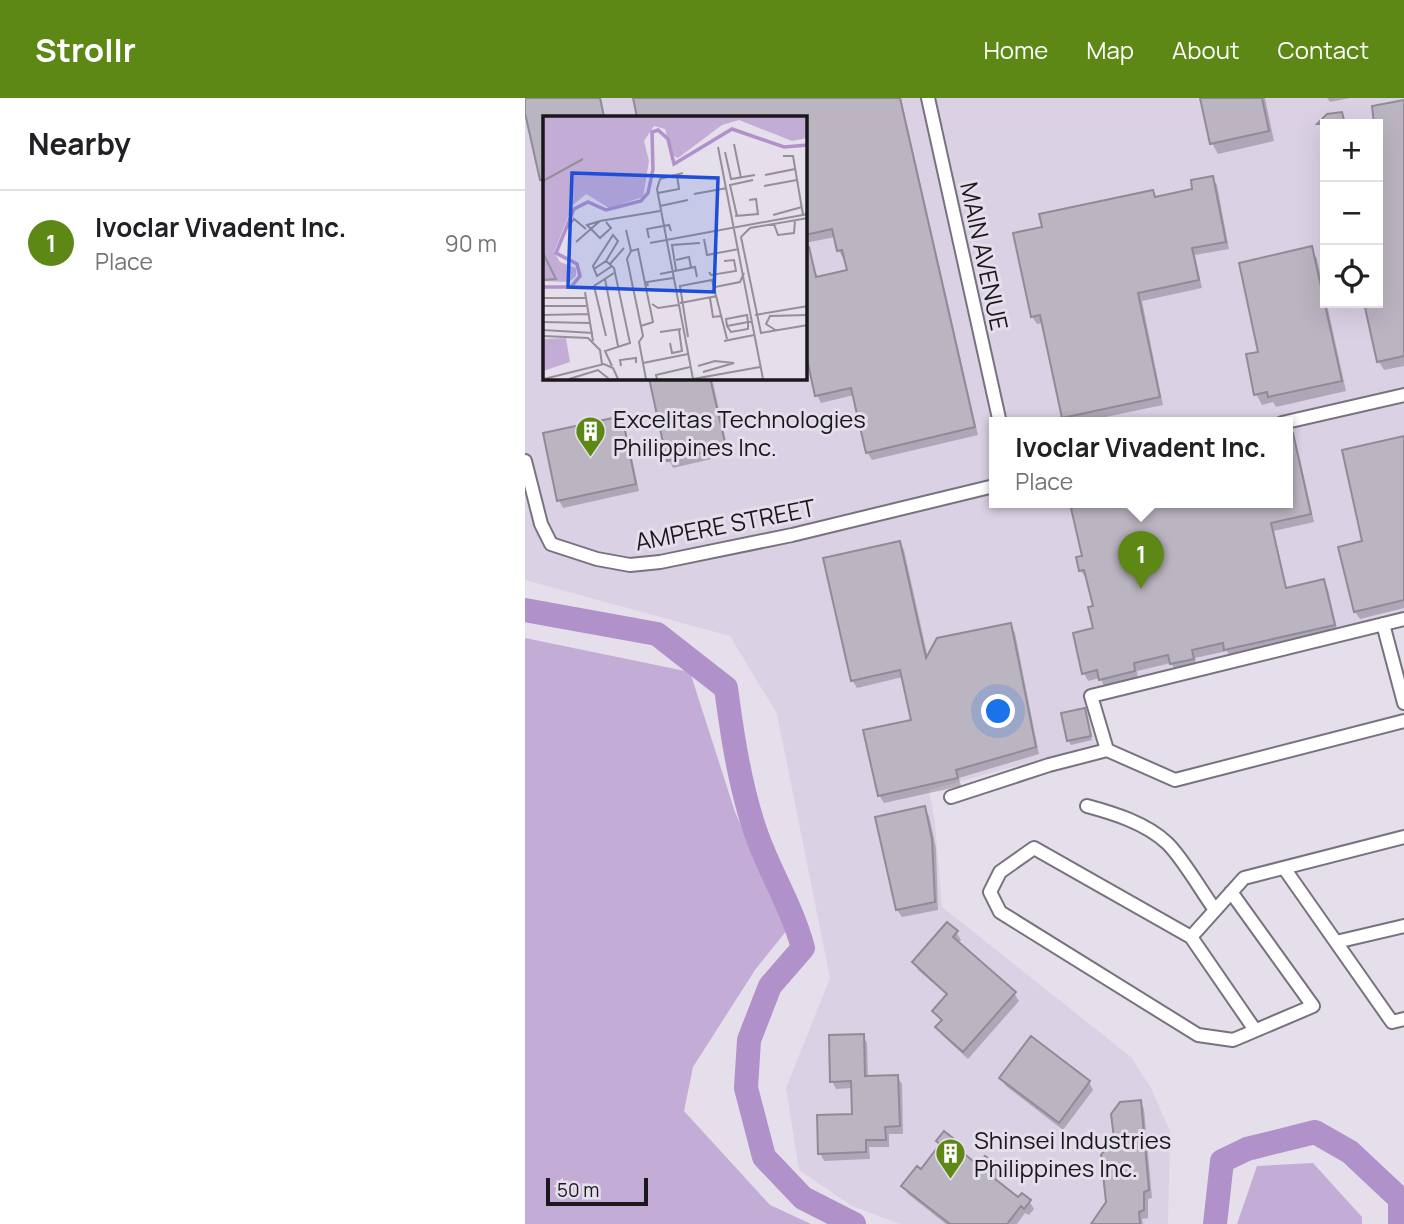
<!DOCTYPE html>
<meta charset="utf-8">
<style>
:root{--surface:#fff;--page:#f2f2f2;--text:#202124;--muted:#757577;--line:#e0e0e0;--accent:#5d8816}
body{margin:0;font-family:Manrope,sans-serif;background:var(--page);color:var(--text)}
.controls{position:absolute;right:21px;top:21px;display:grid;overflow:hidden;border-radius:0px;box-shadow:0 7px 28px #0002}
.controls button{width:63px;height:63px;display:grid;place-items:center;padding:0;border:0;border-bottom:2px solid var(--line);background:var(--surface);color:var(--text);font:35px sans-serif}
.scale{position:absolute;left:21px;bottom:18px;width:102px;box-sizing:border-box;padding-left:7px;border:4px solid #1b181d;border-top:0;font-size:19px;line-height:24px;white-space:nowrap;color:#1b181d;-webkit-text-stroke:5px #e5deeb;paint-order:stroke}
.you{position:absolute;left:474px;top:614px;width:24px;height:24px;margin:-18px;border:5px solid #fff;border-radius:50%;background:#1a73e8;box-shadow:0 0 0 10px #1a73e833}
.badge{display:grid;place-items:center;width:46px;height:46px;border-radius:50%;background:var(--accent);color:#fff;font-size:23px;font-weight:700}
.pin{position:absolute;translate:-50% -58px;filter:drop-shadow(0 2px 4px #0008)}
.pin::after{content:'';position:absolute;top:37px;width:24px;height:21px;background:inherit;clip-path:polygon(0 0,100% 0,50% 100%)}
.popup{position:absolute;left:464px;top:319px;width:304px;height:91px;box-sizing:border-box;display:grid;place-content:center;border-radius:0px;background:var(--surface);filter:drop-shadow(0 2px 5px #0005);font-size:23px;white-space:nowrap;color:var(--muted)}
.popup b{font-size:26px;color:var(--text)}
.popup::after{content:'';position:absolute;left:50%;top:100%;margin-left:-14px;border:14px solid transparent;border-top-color:var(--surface)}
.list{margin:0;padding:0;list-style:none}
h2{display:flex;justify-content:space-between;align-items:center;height:91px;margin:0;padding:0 28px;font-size:30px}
h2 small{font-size:23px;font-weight:400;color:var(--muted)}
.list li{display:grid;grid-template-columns:46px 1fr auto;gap:21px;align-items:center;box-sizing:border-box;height:105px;padding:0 28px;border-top:2px solid var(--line)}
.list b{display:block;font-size:26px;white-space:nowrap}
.list p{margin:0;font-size:23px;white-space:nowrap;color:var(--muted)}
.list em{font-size:23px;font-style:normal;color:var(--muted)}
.icon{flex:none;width:38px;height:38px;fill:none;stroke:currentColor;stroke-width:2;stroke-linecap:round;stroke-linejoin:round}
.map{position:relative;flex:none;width:879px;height:1126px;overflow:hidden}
header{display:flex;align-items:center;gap:42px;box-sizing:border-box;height:98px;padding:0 35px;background:var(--accent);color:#fff}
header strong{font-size:33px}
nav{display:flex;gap:38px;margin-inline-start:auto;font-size:24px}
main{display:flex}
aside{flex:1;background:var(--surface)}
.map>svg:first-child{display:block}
.built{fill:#dbd1e5;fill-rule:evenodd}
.green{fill:#c3add6}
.shadow{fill:#0003}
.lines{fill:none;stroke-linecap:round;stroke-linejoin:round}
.river{stroke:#b091c9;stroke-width:24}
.building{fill:#bbb4c1;stroke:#918b97;stroke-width:2}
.street-casing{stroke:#78727e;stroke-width:16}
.street{stroke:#fff;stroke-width:12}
.labels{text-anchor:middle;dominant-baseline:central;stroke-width:6;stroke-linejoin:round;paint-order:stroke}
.street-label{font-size:24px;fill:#1b181d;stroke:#e5deeb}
.poi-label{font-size:24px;fill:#1b181d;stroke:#e5deeb;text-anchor:start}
.inset-river{fill:none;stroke:#b091c9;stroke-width:3.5}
.inset-road{fill:none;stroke:#948f99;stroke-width:2}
.view{fill:#1d4ed8;fill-opacity:0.15;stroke:#1d4ed8;stroke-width:3.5}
.inset-edge{fill:none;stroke:#1b181d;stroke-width:3.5}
</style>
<header>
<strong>Strollr</strong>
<nav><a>Home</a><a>Map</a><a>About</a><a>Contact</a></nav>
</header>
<main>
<aside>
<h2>Nearby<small></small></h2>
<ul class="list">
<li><span class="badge">1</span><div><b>Ivoclar Vivadent Inc.</b><p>Place</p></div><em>90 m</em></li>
</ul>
</aside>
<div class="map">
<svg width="879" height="1126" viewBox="0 0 879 1126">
<rect width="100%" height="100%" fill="#e5deeb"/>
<!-- built -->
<path class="built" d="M0,0h879v517l-320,79 12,50 -167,46 6,33 7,84 189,150 20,31 19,43 -2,93h-268l-48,-18 -53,-36 -13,-82 44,-110 -53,-264 -47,-78 -205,-56zM19,19h261v261h-261zM800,26h53v179h-53zM469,325h294v80h-294z"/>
<!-- green -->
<path class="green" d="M0,540l165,34 45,140 52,118 -32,40 -62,97 -9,44 86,94 41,19h-286z
M788,1065l49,54v7h-125l20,-58z"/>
<!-- shadow -->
<path class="shadow" d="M0,0h76l4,19h-61v77z
M110,0h266l77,337 -106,25 -5,-8 -13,-57 -33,8 -4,-8 -12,-52v-81l6,-2 7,18 31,-7 -3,-13h-3l-4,-7 -4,-14 -30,6v-126h-166z
M676,0h64l9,43 -56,13 -6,-11z
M802,0h23l-20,4z
M879,4v264l-20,4 -5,-8 -14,-59h13l1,-21 -1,-158h-6h3l-1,-16z
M687,80l5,7 12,64 -34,6 7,33 -60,13 21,104 -86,18h-11l-3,-6 -20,-94 -6,1 -5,-7 12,-88 108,-37 4,6 38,-8z
M786,150l6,11 29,132 -70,16 -3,-5 -11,3 -6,-11 4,-41z
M125,280h62l17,77 -56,13 -4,-8z
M96,320l4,8 14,65 -76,17 -4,-8z
M879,340v170l-44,11 -5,-7 9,-70 -20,-91z
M770,353l5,8 14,63 -40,9 13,59 37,-9 4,8 10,44 -108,24 -3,-6 -32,7 2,9 -21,4 -5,-8 -34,8 1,8 -33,8 -5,-9 -12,3 -4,-8 11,-44v-21l-7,-30h-2l-5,-7 -3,-12 210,-56v-50z
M375,445l4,7 24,108 82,-33 5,8 24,121 -80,24 2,8 -77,17 -5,-8 34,-74 -10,-44 -46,11 -5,-8z
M559,612l8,30 -21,5 -3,-5z
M400,710l4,8 7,32 2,62 -36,7 -5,-7 -19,-92z
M431,834l5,8 -3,3 56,50 5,8 -51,58 -26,-24 -5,-8 5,-5 -8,-10 14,-16 -30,-26 -4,-8z
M338,938l4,7 1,35 29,-1 5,7 1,50h-14v13h-20l1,12 -46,2 -4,-8 33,-37v-28l-17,1 -4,-8z
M476,980l88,4 4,8 -30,40 -57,-44z
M615,1003l4,8 8,89 -4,1v19l-6,1 1,5h-50l15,-21z
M428,1042l4,8 -1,2 22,18 18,-2 4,8 -5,7 24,19 10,1 5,8 -5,6 -4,-2 -8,11h-71l-38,-30 -5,-8z"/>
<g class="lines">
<!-- river -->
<path class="river" d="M0,512l132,24 69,54c6,45 13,92 27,136 13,43 38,79 50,124l-33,38 -21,54 -3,48 18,69 39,41 51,26
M690,1126l7,-63 25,-12 68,-17 35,20 50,47v25"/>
</g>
<!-- building -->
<path class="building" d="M0,0h75l4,19h-60v63h-4l-15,-67z
M108,0h267l75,329 -109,26 -15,-65 -36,8 -10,-46v-102l4,-1 7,30 31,-7 -5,-20 -5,1 -5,-22 -27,6v-118h-168z
M675,0h62l7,33 -59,13z
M879,2v256l-27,6 -13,-59h14v-179h-4l-2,-18z
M817,14l3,12h-28l10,-10z
M688,78l13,66 -34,6 7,32 -61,13 22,104 -98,21 -22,-103 -9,2 -18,-84 29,-6 -3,-13 114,-24 2,7 37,-8 -1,-9z
M787,148l30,135 -74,16 -1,-5 -13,3 -8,-41 12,-2 -19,-89z
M124,280h61l16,69 -59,14z
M97,318l14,68 -79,17 -14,-68z
M768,335l18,81 -40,9 15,65 38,-9 11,46 -111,25 -1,-7 -31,7 2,9 -24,5 -2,-9 -34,8 1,8 -36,9 -2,-10 -15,4 -9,-41 20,-5 -5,-21 5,-1 -9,-36 -5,1 -3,-14 6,-1 -11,-48 21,-5h196v-69z
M879,338v164l-50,12 -16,-65 24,-6 -20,-91z
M375,443l26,117 11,-20 74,-15 25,124 -80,23 2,8 -80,18 -15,-66 48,-10 -11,-50 -49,11 -28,-123z
M560,610l6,28 -24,5 -6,-28z
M400,708l7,33 3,63 -39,8 -21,-93z
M422,824l11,9 -5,6 63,55 -53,60 -28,-25 7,-7 -10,-9 15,-17 -35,-32z
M339,936l1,42 33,-1 2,51 -15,1 1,13h-20v12l-48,2 -1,-39 35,-1 -1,-33 -21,1 -1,-47z
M506,938l59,45 -31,42 -60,-45z
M616,1002l8,90 -5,2v18l-5,2 1,12h-49l15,-22 -5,-47 13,-17 -3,-24 9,-12z
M419,1033l10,8 -3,4 27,22 7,-9 12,9 -7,10 28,22 4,-4 9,7 -7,9 -3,-3 -14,18h-57l-49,-38 16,-20 4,3 19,-25 -4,-3z"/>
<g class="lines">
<defs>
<path id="street" d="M403,0l72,325
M757,325l122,-28
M0,363l16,63 10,20 46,15 33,6 30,-3 132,-27 202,-49
M879,521l-313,77 16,54 68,30 229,-59
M858,526l21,79
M426,699l98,-32 58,-15
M562,708c26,7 59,17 80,37 15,14 35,49 48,67
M759,770l108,154 12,-3
M706,794l82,114 -80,34 -35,-5 -198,-123 -10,-20 10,-20 34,-24 157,89 64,93
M666,839l53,-59 160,-41
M811,844l68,-16"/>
</defs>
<!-- street casing -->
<use href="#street" class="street-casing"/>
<!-- street -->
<use href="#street" class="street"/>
</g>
<!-- icons -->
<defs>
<symbol id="building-pin" viewBox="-11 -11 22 30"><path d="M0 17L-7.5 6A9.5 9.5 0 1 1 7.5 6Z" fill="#5d8816" stroke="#e5deeb"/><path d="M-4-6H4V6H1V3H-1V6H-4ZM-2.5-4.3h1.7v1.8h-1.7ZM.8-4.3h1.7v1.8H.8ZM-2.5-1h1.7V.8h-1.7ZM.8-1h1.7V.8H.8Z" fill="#fff"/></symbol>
</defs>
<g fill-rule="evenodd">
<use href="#building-pin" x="48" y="316" width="35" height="47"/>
<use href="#building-pin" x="408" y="1038" width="35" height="47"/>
</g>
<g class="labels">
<!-- street labels -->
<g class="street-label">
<text transform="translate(460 158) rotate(78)">MAIN AVENUE</text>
<text transform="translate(200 426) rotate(-11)">AMPERE STREET</text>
</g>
<!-- poi labels -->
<g class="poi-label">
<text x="88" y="320">Excelitas Technologies<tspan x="88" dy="28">Philippines Inc.</tspan></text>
<text x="449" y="1041">Shinsei Industries<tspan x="449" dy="28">Philippines Inc.</tspan></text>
</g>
</g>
<!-- overview -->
<g transform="translate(18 18)">
<rect width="264" height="264" fill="#e5deeb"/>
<path d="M0,1h264v21l-15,3 -53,-21 -17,5 -44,33 -6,-3 -7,-26 -11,-3 -10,15 5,20 -6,36 -34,11 -23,-14 -13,11 -19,47 6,10 16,6v8l-7,6 -26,-1zM23,222l4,24 -27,9v-32z" fill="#c3add6"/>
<path class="inset-river" d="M0,171h28l9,-11 -3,-12 -21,-11 18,-44 14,-7 18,8 35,-9 7,-8 5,-24 -1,-37 6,-2 10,9 6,25 58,-35 52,18 24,-2"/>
<path class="inset-road" d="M191,28l7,34M175,31l45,232M182,36l6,27 24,-4M240,40h10l10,59M140,57l-23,6 -3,10 36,190M222,59l30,-6M0,65l40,-22M221,70l33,-6M115,77l21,-4 -2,-14M151,78l33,-6M117,90l28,-6M230,99l29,-8M192,100l23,-2 -2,-15 -7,1M194,100l-7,-31 23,-5M265,102l-58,10 -9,9 20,96 47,-8M57,105l-13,4 13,13 11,-10 -5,-6M231,108l4,11 16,-2 1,-13M25,111l6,-8 12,10M83,114l5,21M106,122l-2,-9 22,-4 2,6M161,123l3,16 32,-6M33,126l24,-21 60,-10M107,127l158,-29M0,137l13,26 -13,1M133,144l13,-3 2,10M63,145l8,7 16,75 -25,8 7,15M67,148l14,-16M51,153l12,-8 12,-20 -5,-6 -20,31 1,3 3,7 15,-10M133,154l-4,-25 28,-2M166,156l2,3 25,-4 -2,-11 -10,1M117,158l35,-7 2,10M62,163l13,67M105,170l-1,-4 26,-4M172,171l25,-5 4,-9M42,176l8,49M0,182h43M167,182l3,19 8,-1M137,187l37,-7M109,188l6,4 20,-3M0,190h43M0,199l46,-1M212,199l53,-9M0,206l47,1M205,206l-1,-7 -21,4 1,7 21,-4h4M98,210l12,-4 -15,-73 -7,2 -4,8 14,67 2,10 -4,6 7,37M184,210l4,6 17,-3v-7M0,214l50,3M234,215l-11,-7 4,-8 38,-1M117,216l21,-3M0,220l45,2 12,12 2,14M63,220l-12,-50 20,-13M145,221l-8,-51 32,-6 15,59M181,225l30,-6M127,227l2,10 10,-2 -3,-21M100,247l45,-9M78,250l-1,-6 16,-2v5M155,250l17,-5 19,2 -31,9M1,263l60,-15 9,4 5,11M26,263l29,-9 11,9M114,263l-1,-4 34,-8M150,263l67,-12"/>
<path class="view" d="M29,57l146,5 -4,114 -146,-5z"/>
<rect width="264" height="264" class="inset-edge"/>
</g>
</svg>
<div class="controls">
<button>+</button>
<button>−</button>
<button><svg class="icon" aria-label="locate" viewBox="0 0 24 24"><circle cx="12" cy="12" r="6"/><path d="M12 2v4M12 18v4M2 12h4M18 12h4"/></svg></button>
</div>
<div class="scale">50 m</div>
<div class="you"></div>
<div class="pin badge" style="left:616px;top:491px">1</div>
<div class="popup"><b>Ivoclar Vivadent Inc.</b>Place</div>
</div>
</main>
